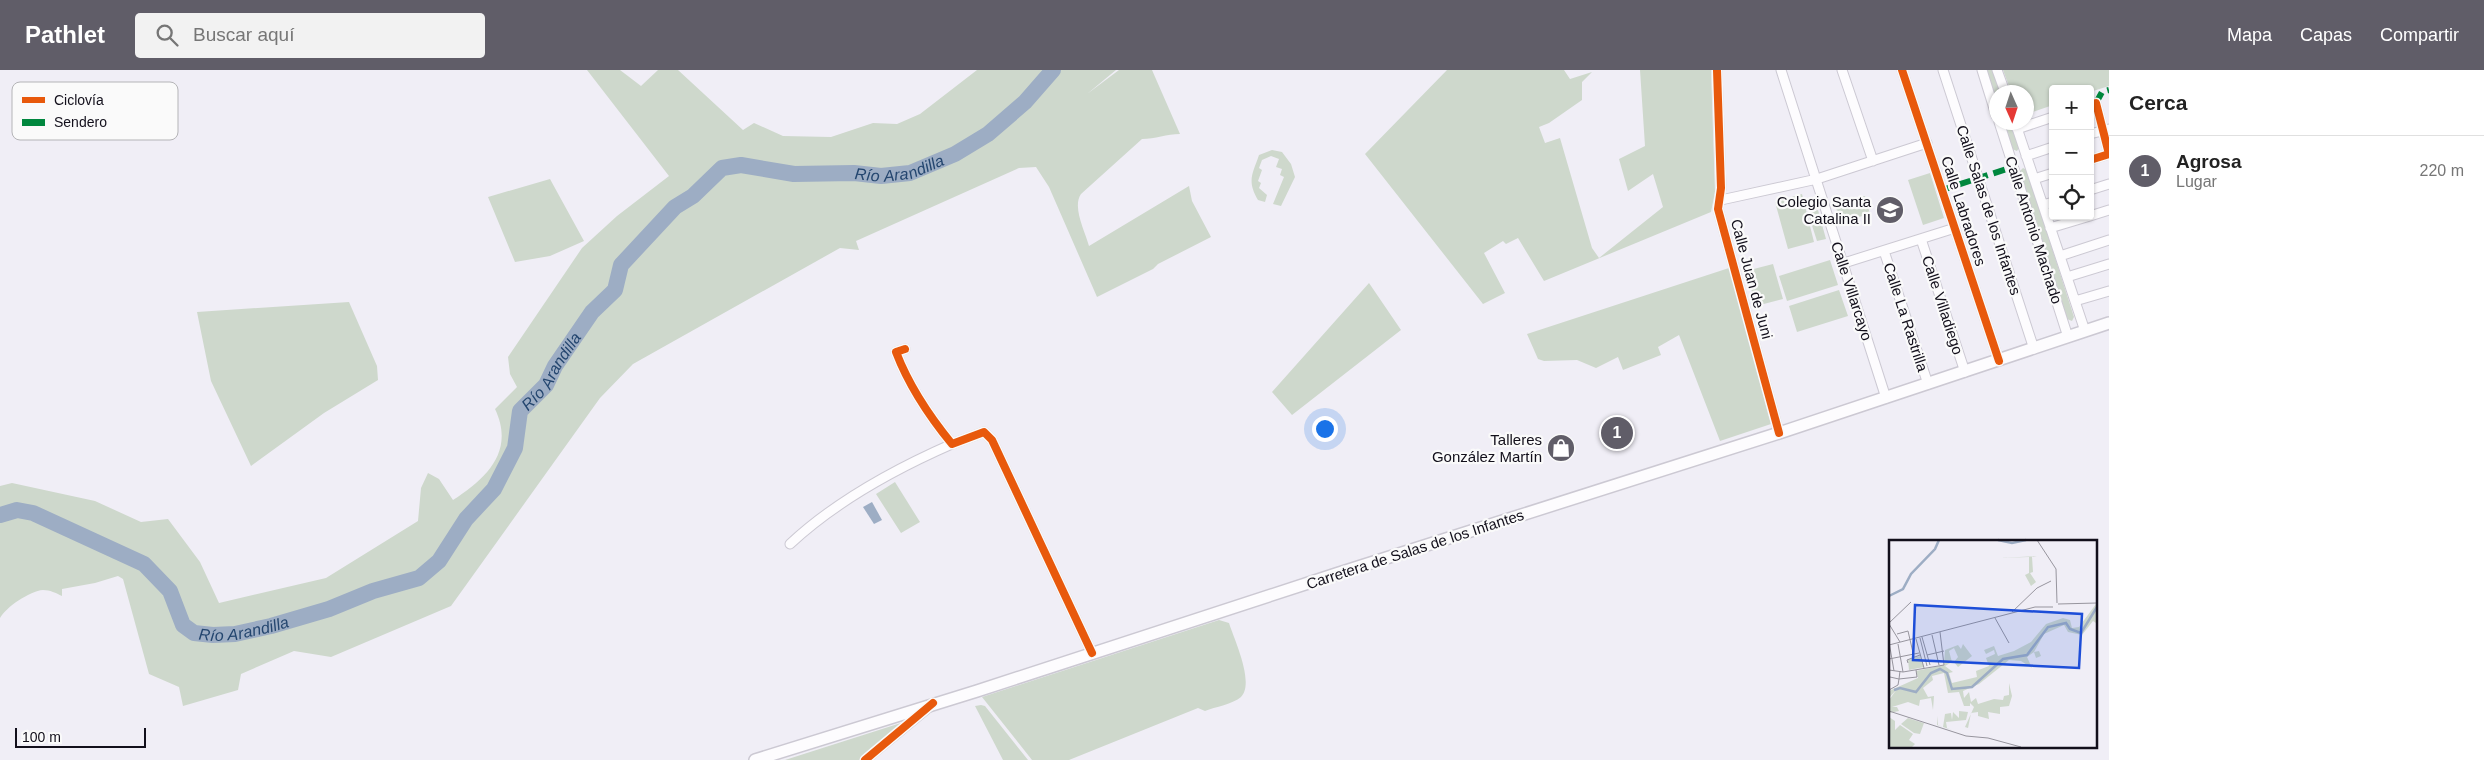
<!DOCTYPE html>
<html lang="es">
<meta charset="utf-8">
<style>
:root{--surface:#fff;--page:#f2f2f2;--text:#222;--muted:#767676;--line:#e0e0e0;--accent:#605d68}
body{margin:0;font-family:Helvetica,sans-serif;background:var(--page);color:var(--text)}
.controls{position:absolute;right:15px;top:15px;display:grid;overflow:hidden;border-radius:5px;box-shadow:0 1px 4px #0004}
.controls button{width:45px;height:45px;display:grid;place-items:center;padding:0;border:0;border-bottom:1px solid var(--line);background:var(--surface);color:var(--text);font:25px sans-serif}
.compass{position:absolute;left:1989px;top:15px;width:45px;height:45px;border-radius:50%;background:var(--surface);box-shadow:0 1px 4px #0004;rotate:177deg}
.scale{position:absolute;left:15px;bottom:12px;width:131px;box-sizing:border-box;padding-left:5px;border:2px solid #120f1b;border-top:0;font-size:14px;line-height:18px;white-space:nowrap;color:#120f1b;-webkit-text-stroke:4px #fafafa;paint-order:stroke}
.you{position:absolute;left:1324px;top:358px;width:18px;height:18px;margin:-12px;border:4px solid #fff;border-radius:50%;background:#1a73e8;box-shadow:0 0 0 8px #1a73e833}
.badge{display:grid;place-items:center;width:32px;height:32px;border-radius:50%;background:var(--accent);color:#fff;font-size:16px;font-weight:700}
.pin{position:absolute;translate:-50% -50%;border:2px solid #fff;box-shadow:0 1px 5px #0006}
.list{margin:0;padding:0;list-style:none}
h2{display:flex;justify-content:space-between;align-items:center;height:65px;margin:0;padding:0 20px;font-size:21px}
h2 small{font-size:16px;font-weight:400;color:var(--muted)}
.list li{display:grid;grid-template-columns:32px 1fr auto;gap:15px;align-items:center;box-sizing:border-box;height:70px;padding:0 20px;border-top:1px solid var(--line)}
.list b{display:block;font-size:19px;white-space:nowrap}
.list p{margin:0;font-size:16px;white-space:nowrap;color:var(--muted)}
.list em{font-size:16px;font-style:normal;color:var(--muted)}
.icon{flex:none;width:28px;height:28px;fill:none;stroke:currentColor;stroke-width:2;stroke-linecap:round;stroke-linejoin:round}
.map{position:relative;flex:none;width:2109px;height:690px;overflow:hidden}
header{display:flex;align-items:center;gap:30px;box-sizing:border-box;height:70px;padding:0 25px;background:var(--accent);color:#fff}
header strong{font-size:24px}
nav{display:flex;gap:28px;margin-inline-start:auto;font-size:18px}
.search{width:350px;height:45px;background:var(--page);display:flex;align-items:center;gap:12px;box-sizing:border-box;padding:0 18px;border-radius:5px;color:var(--muted);font-size:19px}
main{display:flex}
aside{flex:1;background:var(--surface)}
.map>svg:first-child{display:block}
.green{fill:#ced8cc}
.water{fill:#9dadc4}
.lines{fill:none;stroke-linecap:round;stroke-linejoin:round}
.river{stroke:#9dadc4;stroke-width:16}
.minor-casing{stroke:#ccc9d3;stroke-width:11}
.major-casing{stroke:#ccc9d3;stroke-width:14}
.minor{stroke:#fdfcfe;stroke-width:9}
.major{stroke:#fdfcfe;stroke-width:11}
.quiet{stroke:#00873e;stroke-width:6;stroke-dasharray:12 6;stroke-linecap:butt}
.cycleway-casing{stroke:#fafafa;stroke-width:11}
.cycleway{stroke:#e8590c;stroke-width:8}
.labels{text-anchor:middle;dominant-baseline:central;stroke-width:4.5;stroke-linejoin:round;paint-order:stroke}
.poi-label{font-size:15px;fill:#120f1b;stroke:#fafafa;text-anchor:end}
.street-label{font-size:15px;fill:#120f1b;stroke:#fafafa}
.water-label{font-size:16px;font-style:italic;fill:#24466f;stroke:#fafafa}
.inset-river{fill:none;stroke:#9dadc4;stroke-width:2.5}
.inset-road{fill:none;stroke:#97959e;stroke-width:1}
.view{fill:#1d4ed8;fill-opacity:0.15;stroke:#1d4ed8;stroke-width:2.5}
.inset-edge{fill:none;stroke:#120f1b;stroke-width:2.5}
.key{fill:#fafafa;stroke:#b4b4b7;stroke-width:1}
.key-label{font-size:14px;fill:#120f1b}
</style>
<header>
<strong>Pathlet</strong>
<div class="search"><svg class="icon" aria-label="search" viewBox="0 0 24 24"><circle cx="10" cy="10" r="6"/><path d="M15 15l6 6"/></svg>Buscar aquí</div>
<nav><a>Mapa</a><a>Capas</a><a>Compartir</a></nav>
</header>
<main>
<div class="map">
<svg width="2109" height="690" viewBox="0 0 2109 690">
<rect width="100%" height="100%" fill="#f0eef6"/>
<!-- green -->
<path class="green" d="M587,0h33l21,16 17,-16h20l65,60 11,-7 29,13 48,1 42,-14 24,1 23,-10 57,-44h139l-29,24 32,-24h33l28,64c-13,0 -25,5 -38,5l-61,55c-9,13 4,37 8,52l100,-60 3,15 19,36 -53,27 -5,5 -56,28 -48,-110 -13,-20 -17,1 -163,73 3,9 -19,-2 -207,116 -33,34 -149,208 -120,51 -37,-6 -53,23 -3,16 -55,16 -4,-19 -30,-13 -26,-95 -5,-3 -23,7 -33,6v7c-6,-3 -12,-6 -19,-6 -13,1 -37,17 -43,28v-132l12,-3 83,18 46,21 27,-3 32,43 19,41 107,-25 92,-57 3,-33 7,-15 11,6 14,21c34,-22 62,-49 42,-91l22,-22 -7,-13 -2,-17 74,-109 35,-32 52,-40z
M1447,0h117l6,9 22,-7 -10,10v18l-33,23 -10,4 6,16 15,-5 32,110 7,10 64,-51 -10,-33 -25,17 -9,-32 26,-13 -5,-76h71l4,122 -4,20 -167,69 -26,-43 -12,6 -3,-3 -19,12 21,40 -22,11 -118,-150z
M1986,0h8l8,22h-6v10z
M2003,0h106v16l-19,6v-3h-37v16l-26,9 -1,-22h-15z
M2003,53h8l8,25 -2,3 -5,-2z
M1272,80l10,2 9,12 4,13 -14,29 -8,-2 11,-27 -4,-2 2,-6 -6,-2 3,-8 -8,-3 -9,4 -3,8 3,2 -4,11 3,2 -2,5 8,7 -2,7 -7,-2c-11,-19 -6,-25 1,-45z
M2023,98l4,2 47,147 -2,4 -5,-2 -48,-147z
M1930,103l14,45 -21,7 -15,-45z
M550,109l34,62 -34,15 -35,6 -27,-65z
M1802,124l12,48 -26,7 -13,-47z
M1865,126l5,18 -30,8 -5,-18z
M1818,140l8,29 -9,2 -9,-28z
M1830,190l8,25 -51,16 -8,-25z
M1773,194l10,35 -27,7 -10,-35z
M1729,198l42,156 -51,17 -41,-106 -21,12 3,8 -38,15 -5,-13 -22,11 -19,-8 -33,1 -6,-2 -11,-25z
M1369,213l32,47 -109,85 -20,-23z
M1839,220l9,26 -51,16 -8,-26z
M349,232l28,64 1,14 -54,33 -73,53 -40,-85 -14,-69z
M895,412l25,40 -19,11 -25,-39z
M1219,550l10,3c5,16 26,60 12,74 -8,7 -26,10 -36,14l-7,-3 -129,52h-37l-50,-63z
M981,635l4,1 43,54h-25l-28,-54z
M904,652l-2,4 -41,34h-76z"/>
<!-- water -->
<path class="water" d="M872,432l10,18 -8,4 -11,-17z"/>
<g class="lines">
<!-- river -->
<path class="river" id="s1" d="M0,445l17,-5 16,3 111,51 26,27 13,34 11,8 19,2 22,-1 36,-8 58,-17 44,-18 46,-13 20,-17 27,-42 28,-30 21,-41 5,-37 26,-26 9,-19 37,-54 23,-22 6,-25 54,-58 18,-11 29,-28 19,-3 53,9 60,-1 27,3 29,-3 45,-19 33,-20 37,-32 28,-32"/>
<defs>
<path id="minor" d="M1717,0l4,118 -3,21 61,224
M1781,0l105,328
M1842,0l31,91
M1902,0l97,291
M1943,0l91,279
M1982,0l14,45
M1997,0l8,22
M2090,35l6,-2 13,51 -19,6
M1999,52l69,215
M2015,52l70,209
M2017,59l36,-12
M2090,64l19,-5
M2026,86l27,-9
M2034,109l19,-6
M2090,120l19,-6
M1721,130l96,-21 110,-36
M2043,135l10,-3
M2090,146l19,-6
M2050,158l40,-12
M1921,169l44,133
M1884,181l44,133
M2060,186l49,-16
M1844,193l111,-35
M2067,207l42,-13
M2075,231l34,-10
M905,279l-9,3c13,34 33,64 56,92l32,-12 8,8 100,213
M790,474c46,-43 105,-75 162,-100
M865,690l63,-52"/>
<path id="major" d="M755,690l222,-69 359,-117 443,-141 330,-110"/>
</defs>
<!-- minor casing -->
<use href="#minor" class="minor-casing"/>
<!-- major casing -->
<use href="#major" class="major-casing"/>
<!-- minor -->
<use href="#minor" class="minor"/>
<!-- major -->
<use href="#major" class="major"/>
<!-- quiet -->
<path class="quiet" d="M2096,33l6,-11 7,-2
M1942,120l71,-23"/>
<defs>
<path id="cycleway" d="M1717,0l4,118 -3,21 61,224
M1902,0l97,291
M2090,35l6,-2 13,51 -19,6
M905,279l-9,3c13,34 33,64 56,92l32,-12 8,8 100,213
M865,690l68,-57"/>
</defs>
<!-- cycleway casing -->
<use href="#cycleway" class="cycleway-casing"/>
<!-- cycleway -->
<use href="#cycleway" class="cycleway"/>
</g>
<!-- icons -->
<defs>
<symbol id="school-disc" viewBox="-11 -11 22 22"><circle r="9.5" fill="#605d68" stroke="#fafafa"/><path d="M0-5L7-2L0 1L-7-2ZM-4 1L0 2.5L4 1V4Q0 6-4 4Z" fill="#fff"/></symbol>
<symbol id="shop-disc" viewBox="-11 -11 22 22"><circle r="9.5" fill="#605d68" stroke="#fafafa"/><path d="M-5-2.5h2.3a2.7 3.5 0 0 1 5.4 0H5L5.5 6h-11ZM-1.5-2.5h3a1.5 2.3 0 0 0-3 0Z" fill="#fff"/></symbol>
</defs>
<g fill-rule="evenodd">
<use href="#school-disc" x="1874" y="124" width="32" height="32"/>
<use href="#shop-disc" x="1545" y="362" width="32" height="32"/>
</g>
<g class="labels">
<!-- poi labels -->
<g class="poi-label">
<text x="1871" y="131">Colegio Santa<tspan x="1871" dy="17">Catalina II</tspan></text>
<text x="1542" y="369">Talleres<tspan x="1542" dy="17">González Martín</tspan></text>
</g>
<!-- street labels -->
<g class="street-label">
<text transform="translate(1989 140) rotate(72)">Calle Salas de los Infantes</text>
<text transform="translate(1964 141) rotate(72)">Calle Labradores</text>
<text transform="translate(2034 160) rotate(72)">Calle Antonio Machado</text>
<text transform="translate(1752 209) rotate(75)">Calle Juan de Juni</text>
<text transform="translate(1852 221) rotate(72)">Calle Villarcayo</text>
<text transform="translate(1943 235) rotate(72)">Calle Villadiego</text>
<text transform="translate(1906 247) rotate(72)">Calle La Rastrilla</text>
<text transform="translate(1415 479) rotate(-18)">Carretera de Salas de los Infantes</text>
</g>
<!-- water labels -->
<g class="water-label">
<text stroke="none"><textPath href="#s1" startOffset="1179">Río Arandilla</textPath></text>
<text stroke="none"><textPath href="#s1" startOffset="729">Río Arandilla</textPath></text>
<text stroke="none"><textPath href="#s1" startOffset="294">Río Arandilla</textPath></text>
</g>
</g>
<!-- overview -->
<g transform="translate(1889 470)">
<rect width="208" height="208" fill="#f0eef6"/>
<path d="M148,16l-5,1 1,15 -3,1 6,9 -5,4 -6,-11 4,-2v-16l-29,1zM207,64v19l-3,-2 -11,14 -14,-3 -4,-7 -20,9 -10,18 5,-1 2,5 -5,2 -2,-6 -7,5 5,11 -11,-7 -12,-1 -30,24 -16,7 1,7 5,-6 2,10 5,-4 2,6 16,-5 9,1 1,-4 5,-1v-12l3,13 -3,10 -9,1v7l-12,-2 1,7 -11,-3v-4l-7,1 -3,15 -3,-1 9,-20 -4,-4v3h-6l-5,-14 -11,1 -4,-20 -12,3 1,4 -10,8 5,9 6,-1 -1,14 -2,-12 -11,2 -1,6 -11,-4 -16,5h5l2,4 -10,2v-13l8,-11 -8,9v-7l29,-13 -2,-7 28,-6 1,-15 13,-5 3,4 2,-5 9,12 -14,11 -4,-5 4,-5 -4,-9 -5,3 3,11 -7,4 8,6 -4,1 3,10 25,-6 -1,-6 13,-5 -3,-8 9,-4 -1,-4 -8,4 -2,-4 10,-4 4,10 16,-5 17,-9 15,-18 17,-6 7,2 2,8 7,-1zM31,116l4,11 -15,3 -1,-10zM70,171l9,1 -2,8 -20,2 1,6 5,2 -15,-5 1,-9v9l5,2 2,-13 6,-1 1,7 1,-8 6,6zM0,177l6,4v9l5,-5 13,9 -4,6 6,4 -3,3h-23zM19,178l6,2 13,4 -3,-1 -4,11 -6,-1 -13,-9z" fill="#ced8cc"/>
<path class="inset-river" d="M109,0l14,3 14,-3M0,56l14,-7 8,-15 24,-25 4,-9M5,150l6,-2 16,4 15,-19 9,-4 7,4 5,16 20,-2 31,-28 24,-4 21,-28 18,-4 4,6 11,4 16,-26"/>
<path class="inset-road" d="M148,0l19,29 1,34M169,64l39,-1M123,72l25,-24 14,-7M106,78l14,25M0,83l22,-21M0,84l11,18M8,94l11,-3 6,26M43,95l7,30M33,97l8,28M31,98l7,28M27,99l8,29M0,102l5,29M9,104l5,28M0,105l146,-38h18M38,115l17,-4M0,119l30,-6M19,123l-1,-3 13,-5M0,130l14,2 41,-7 -4,-33M1,137l9,2 1,-8M0,150l9,-5 1,-6 18,-2 -1,-7M0,171l77,25 22,2 33,9"/>
<path class="view" d="M26,65l167,9 -3,54 -166,-8z"/>
<rect width="208" height="208" class="inset-edge"/>
</g>
<!-- legend -->
<rect x="12" y="12" width="166" height="58" rx="8" class="key"/>
<rect x="22" y="27" width="23" height="6" fill="#e8590c"/>
<rect x="22" y="49" width="23" height="7" fill="#00873e"/>
<g class="key-label">
<text x="54" y="35">Ciclovía</text>
<text x="54" y="57">Sendero</text>
</g>
</svg>
<div class="controls">
<button>+</button>
<button>−</button>
<button><svg class="icon" aria-label="locate" viewBox="0 0 24 24"><circle cx="12" cy="12" r="6"/><path d="M12 2v4M12 18v4M2 12h4M18 12h4"/></svg></button>
</div>
<svg class="compass" viewBox="-18 -18 36 36"><path d="M0-13l5 13h-10z" fill="#e53935"/><path d="M0 13l5-13h-10z" fill="#767676"/></svg>
<div class="scale">100 m</div>
<div class="you"></div>
<div class="pin badge" style="left:1617px;top:363px">1</div>
</div>
<aside>
<h2>Cerca<small></small></h2>
<ul class="list">
<li><span class="badge">1</span><div><b>Agrosa</b><p>Lugar</p></div><em>220 m</em></li>
</ul>
</aside>
</main>
